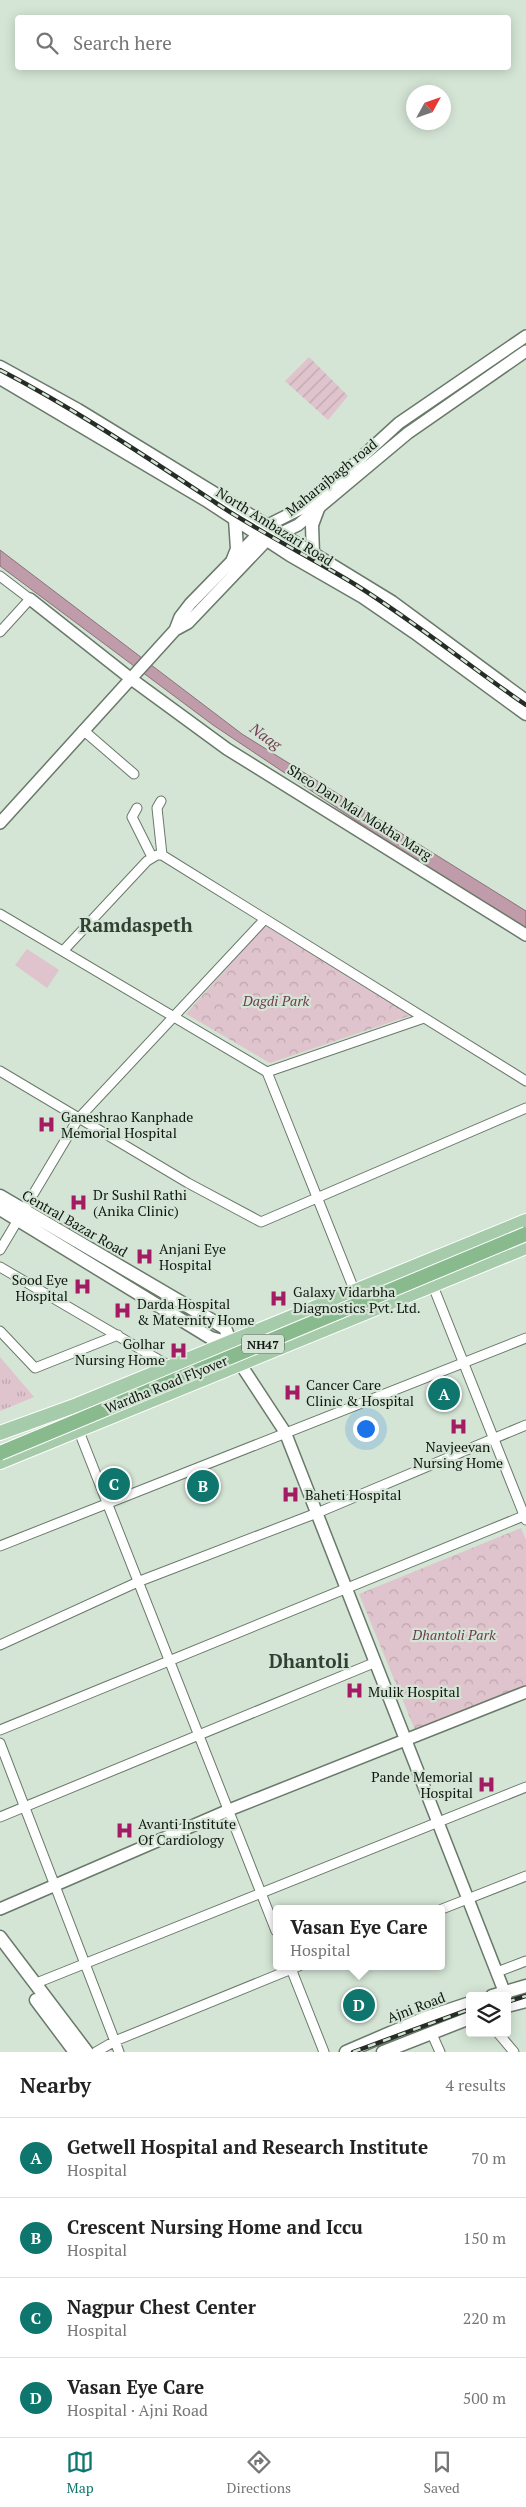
<!DOCTYPE html>
<meta charset="utf-8">
<style>
:root{--surface:#fff;--page:#f6f6f6;--text:#222;--muted:#767676;--line:#e0e0e0;--accent:#0f766e}
body{margin:0;font-family:"PT Serif",serif;background:var(--page);color:var(--text)}
.controls{position:absolute;right:15px;bottom:15px;display:grid;overflow:hidden;border-radius:5px;box-shadow:0 2px 12px #0003}
.controls button{width:45px;height:45px;display:grid;place-items:center;padding:0;border:0;border-bottom:1px solid var(--line);background:var(--surface);color:var(--text);font:25px sans-serif}
.compass{position:absolute;left:406px;top:85px;width:45px;height:45px;border-radius:50%;background:var(--surface);box-shadow:0 2px 12px #0003;rotate:50deg}
.you{position:absolute;left:365px;top:1428px;width:18px;height:18px;margin:-12px;border:4px solid #fff;border-radius:50%;background:#1a73e8;box-shadow:0 0 0 8px #1a73e833}
.badge{display:grid;place-items:center;width:32px;height:32px;border-radius:50%;background:var(--accent);color:#fff;font-size:16px;font-weight:700}
.pin{position:absolute;translate:-50% -50%;border:2px solid #fff;box-shadow:0 1px 5px #0006}
.popup{position:absolute;left:273px;top:1905px;width:172px;height:65px;box-sizing:border-box;display:grid;place-content:center;border-radius:5px;background:var(--surface);filter:drop-shadow(0 1px 4px #0005);font-size:16px;white-space:nowrap;color:var(--muted)}
.popup b{font-size:19px;color:var(--text)}
.popup::after{content:'';position:absolute;left:50%;top:100%;margin-left:-10px;border:10px solid transparent;border-top-color:var(--surface)}
.list{margin:0;padding:0;list-style:none}
h2{display:flex;justify-content:space-between;align-items:center;height:65px;margin:0;padding:0 20px;font-size:21px}
h2 small{font-size:16px;font-weight:400;color:var(--muted)}
.list li{display:grid;grid-template-columns:32px 1fr auto;gap:15px;align-items:center;box-sizing:border-box;height:80px;padding:0 20px;border-top:1px solid var(--line)}
.list b{display:block;font-size:19px;white-space:nowrap}
.list p{margin:0;font-size:16px;white-space:nowrap;color:var(--muted)}
.list em{font-size:16px;font-style:normal;color:var(--muted)}
.icon{flex:none;width:28px;height:28px;fill:none;stroke:currentColor;stroke-width:2;stroke-linecap:round;stroke-linejoin:round}
.map{position:relative;flex:none;width:526px;height:2052px;overflow:hidden}
.search{position:absolute;background:var(--surface);box-shadow:0 2px 12px #0003;left:15px;right:15px;top:15px;height:55px;display:flex;align-items:center;gap:12px;box-sizing:border-box;padding:0 18px;border-radius:5px;color:var(--muted);font-size:19px}
.sheet{height:385px;background:var(--surface)}
nav{display:flex;justify-content:space-around;align-items:center;box-sizing:border-box;height:70px;border-top:1px solid var(--line);background:var(--surface);font-size:14px;color:var(--muted)}
nav a{display:grid;justify-items:center;gap:2px}
nav .on{color:var(--accent)}
.map>svg:first-child{display:block}
.grass{fill:url(#grass-tufts)}
.park{fill:url(#park-crowns)}
.garden{fill:url(#garden-furrows)}
.pitch{fill:#dfc3cd}
.water{fill:#c09ba9;stroke:#8b737b}
.lines{fill:none;stroke-linecap:round;stroke-linejoin:round}
.minor-casing{stroke:#69796a;stroke-width:11}
.tertiary-casing{stroke:#69796a;stroke-width:14}
.secondary-casing{stroke:#69796a;stroke-width:15}
.primary-casing{stroke:#fff;stroke-width:16}
.minor{stroke:#fff;stroke-width:9}
.tertiary{stroke:#fff;stroke-width:11}
.secondary{stroke:#fff;stroke-width:12}
.primary{stroke:#a6cbaa;stroke-width:14}
.rail-casing{stroke:#262d26;stroke-width:4.5}
.rail{stroke:#d4e5d5;stroke-width:2.5;stroke-dasharray:8;stroke-linecap:butt}
.trunk-bridge-casing{stroke:#fff;stroke-width:16;stroke-linecap:butt}
.trunk-bridge{stroke:#88ba8e;stroke-width:14}
.labels{text-anchor:middle;dominant-baseline:central;stroke-width:4.5;stroke-linejoin:round;paint-order:stroke}
.shield{fill:#d4e5d5;stroke:#4b544b;stroke-width:1}
.shield-label{font-size:12px;font-weight:bold;fill:#101610}
.street-label{font-size:14px;fill:#101610;stroke:#d4e5d5}
.park-label{font-size:14px;font-style:italic;fill:#703b51;stroke:#d4e5d5}
.poi-label{font-size:14px;fill:#101610;stroke:#d4e5d5;text-anchor:start}
.water-label{font-size:15px;font-style:italic;fill:#733f54;stroke:#d4e5d5}
.district-label{font-size:19px;font-weight:bold;fill:#324033;stroke:#d4e5d5}
</style>
<div class="map">
<svg width="526" height="2052" viewBox="0 0 526 2052">
<defs>
<pattern id="grass-tufts" width="24" height="20" patternUnits="userSpaceOnUse" patternTransform="scale(1.25)"><rect width="24" height="20" fill="#dfc3cd"/><path d="M3 7l-1-3M5 7V3M7 7l1-3M15 17l-1-3M17 17v-4M19 17l1-3" fill="none" stroke="#bea7af"/></pattern>
<pattern id="park-crowns" width="20" height="18" patternUnits="userSpaceOnUse" patternTransform="scale(1.25)"><rect width="20" height="18" fill="#dfc3cd"/><path d="M2 6a3 3 0 1 1 6 0M12 15a3 3 0 1 1 6 0" fill="none" stroke="#bea7af"/></pattern>
<pattern id="garden-furrows" width="10" height="10" patternUnits="userSpaceOnUse" patternTransform="scale(1.25)"><rect width="10" height="10" fill="#dfc3cd"/><path d="M-1 1l2-2M0 10L10 0M9 11l2-2" fill="none" stroke="#bea7af"/></pattern>
</defs>
<rect width="100%" height="100%" fill="#d4e5d5"/>
<!-- grass -->
<path class="grass" d="M0,1357l34,40 -34,14z"/>
<!-- park -->
<path class="park" d="M265,925l147,90 -142,48 -84,-49z
M521,1528l5,12v145l-111,45 -56,-136z"/>
<!-- garden -->
<path class="garden" d="M309,357l39,39 -20,24 -43,-39z"/>
<!-- pitch -->
<path class="pitch" d="M27,949l32,21 -12,18 -32,-23z"/>
<!-- water -->
<path class="water" d="M0,550l242,184 284,177v17l-153,-96 -160,-107 -213,-159z"/>
<g class="lines">
<defs>
<path id="minor" d="M0,576l30,23 -30,33
M83,730l51,44
M161,801l-4,7 5,47
M137,808l-5,9 20,40
M0,914l267,158 157,-54
M63,951l84,-90 10,-6h5l364,226
M0,1071l188,112 73,39 265,-114
M267,1072l88,220
M0,1250l78,-131 187,-200
M0,1267l171,100
M433,1286l93,234
M0,1331l35,37 83,-33
M78,1429l198,502
M0,1546l526,-208
M0,1645l140,-64 177,-68 209,-88
M0,1730l526,-215
M0,1743l119,309
M0,1817l376,-155
M442,1909l84,-33
M290,1966l34,86
M497,1972l29,-11
M34,1984l492,-197
M431,2032l9,20
M498,2033l16,19
M96,2052l19,-11 184,-75"/>
<path id="tertiary" d="M30,599l100,79 97,71 299,186
M175,630l5,-13 10,-13 76,-78 34,-17 17,-11 82,-75 127,-87
M0,823l175,-193 13,-7 79,-83 31,-15 110,-92 118,-82
M241,1365l44,67 221,564
M0,1909l229,-99 297,-118"/>
<path id="secondary" d="M0,367l78,43 314,192 134,99
M0,378l206,122 84,55 73,42 51,35 112,82
M313,554l-1,-29 6,-16
M233,559l4,-10 -2,-30
M0,1196l225,132 9,23
M0,1209l211,129 19,5
M0,1937l87,115
M492,1996l34,-10
M36,2000l39,52
M507,2006l19,-5
M346,2052l79,-34 45,-15
M383,2052l87,-34"/>
<path id="primary" d="M0,1433l77,-28 449,-184
M0,1462l526,-215"/>
</defs>
<!-- minor casing -->
<use href="#minor" class="minor-casing"/>
<!-- tertiary casing -->
<use href="#tertiary" class="tertiary-casing"/>
<!-- secondary casing -->
<use href="#secondary" class="secondary-casing"/>
<!-- primary casing -->
<use href="#primary" class="primary-casing"/>
<!-- minor -->
<use href="#minor" class="minor"/>
<!-- tertiary -->
<use href="#tertiary" class="tertiary"/>
<!-- secondary -->
<use href="#secondary" class="secondary"/>
<!-- primary -->
<use href="#primary" class="primary"/>
<defs>
<path id="rail" d="M0,370c75,39 145,86 216,133 45,30 94,54 140,82 59,37 113,81 170,120
M507,2002l19,-6
M353,2052l117,-43"/>
</defs>
<!-- rail casing -->
<use href="#rail" class="rail-casing"/>
<!-- rail -->
<use href="#rail" class="rail"/>
<defs>
<path id="trunk-bridge" d="M0,1453l526,-219"/>
</defs>
<!-- trunk-bridge casing -->
<use href="#trunk-bridge" class="trunk-bridge-casing"/>
<!-- trunk-bridge -->
<use href="#trunk-bridge" class="trunk-bridge"/>
</g>
<!-- icons -->
<defs>
<symbol id="hospital-bare" viewBox="-9 -9 18 18"><path d="M-5-5h3v3.5h4V-5h3V5h-3V1.5h-4V5h-3Z" fill="#a41b64" stroke="#d4e5d5" stroke-width="2.5" paint-order="stroke"/></symbol>
</defs>
<g fill-rule="evenodd">
<use href="#hospital-bare" x="34" y="1112" width="25" height="25"/>
<use href="#hospital-bare" x="66" y="1190" width="25" height="25"/>
<use href="#hospital-bare" x="132" y="1244" width="25" height="25"/>
<use href="#hospital-bare" x="70" y="1274" width="25" height="25"/>
<use href="#hospital-bare" x="266" y="1286" width="25" height="25"/>
<use href="#hospital-bare" x="110" y="1298" width="25" height="25"/>
<use href="#hospital-bare" x="166" y="1338" width="25" height="25"/>
<use href="#hospital-bare" x="280" y="1380" width="25" height="25"/>
<use href="#hospital-bare" x="446" y="1414" width="25" height="25"/>
<use href="#hospital-bare" x="278" y="1482" width="25" height="25"/>
<use href="#hospital-bare" x="342" y="1678" width="25" height="25"/>
<use href="#hospital-bare" x="474" y="1772" width="25" height="25"/>
<use href="#hospital-bare" x="112" y="1818" width="25" height="25"/>
</g>
<g class="labels">
<!-- shield labels -->
<rect class="shield" x="242" y="1334.5" width="42" height="19" rx="4"/>
<g class="shield-label">
<text x="263" y="1344">NH47</text>
</g>
<!-- street labels -->
<g class="street-label">
<text transform="translate(331 477) rotate(-39)">Maharajbagh road</text>
<text transform="translate(275 526) rotate(32)">North Ambazari Road</text>
<text transform="translate(360 812) rotate(32)">Sheo Dan Mal Mokha Marg</text>
<text transform="translate(75 1223) rotate(30)">Central Bazar Road</text>
<text transform="translate(166 1384) rotate(-22)">Wardha Road Flyover</text>
<text transform="translate(416 2007) rotate(-21)">Ajni Road</text>
</g>
<!-- park labels -->
<g class="park-label">
<text x="276" y="1000">Dagdi Park</text>
<text x="454" y="1634">Dhantoli Park</text>
</g>
<!-- poi labels -->
<g class="poi-label">
<text x="61" y="1116">Ganeshrao Kanphade<tspan x="61" dy="16">Memorial Hospital</tspan></text>
<text x="93" y="1194">Dr Sushil Rathi<tspan x="93" dy="16">(Anika Clinic)</tspan></text>
<text x="159" y="1248">Anjani Eye<tspan x="159" dy="16">Hospital</tspan></text>
<text x="68" y="1279" text-anchor="end">Sood Eye<tspan x="68" dy="16">Hospital</tspan></text>
<text x="293" y="1291">Galaxy Vidarbha<tspan x="293" dy="16">Diagnostics Pvt. Ltd.</tspan></text>
<text x="137" y="1303">Darda Hospital<tspan x="137" dy="16">&amp; Maternity Home</tspan></text>
<text x="165" y="1343" text-anchor="end">Golhar<tspan x="165" dy="16">Nursing Home</tspan></text>
<text x="306" y="1384">Cancer Care<tspan x="306" dy="16">Clinic &amp; Hospital</tspan></text>
<text x="458" y="1446" text-anchor="middle">Navjeevan<tspan x="458" dy="16">Nursing Home</tspan></text>
<text x="305" y="1494">Baheti Hospital</text>
<text x="368" y="1691">Mulik Hospital</text>
<text x="473" y="1776" text-anchor="end">Pande Memorial<tspan x="473" dy="16">Hospital</tspan></text>
<text x="138" y="1823">Avanti Institute<tspan x="138" dy="16">Of Cardiology</tspan></text>
</g>
<!-- water labels -->
<g class="water-label">
<text transform="translate(266 736) rotate(36)">Naag</text>
</g>
<!-- district labels -->
<g class="district-label">
<text x="136" y="924">Ramdaspeth</text>
<text x="309" y="1660">Dhantoli</text>
</g>
</g>
</svg>
<div class="controls">
<button><svg class="icon" aria-label="layers" viewBox="0 0 24 24"><path d="M12 4l9 5-9 5-9-5zM3 14l9 5 9-5"/></svg></button>
</div>
<svg class="compass" viewBox="-18 -18 36 36"><path d="M0-13l5 13h-10z" fill="#e53935"/><path d="M0 13l5-13h-10z" fill="#767676"/></svg>
<div class="you"></div>
<div class="pin badge" style="left:444px;top:1394px">A</div>
<div class="pin badge" style="left:203px;top:1486px">B</div>
<div class="pin badge" style="left:114px;top:1484px">C</div>
<div class="pin badge" style="left:359px;top:2005px">D</div>
<div class="popup"><b>Vasan Eye Care</b>Hospital</div>
<div class="search"><svg class="icon" aria-label="search" viewBox="0 0 24 24"><circle cx="10" cy="10" r="6"/><path d="M15 15l6 6"/></svg>Search here</div>
</div>
<section class="sheet">
<h2>Nearby<small>4 results</small></h2>
<ul class="list">
<li><span class="badge">A</span><div><b>Getwell Hospital and Research Institute</b><p>Hospital</p></div><em>70 m</em></li>
<li><span class="badge">B</span><div><b>Crescent Nursing Home and Iccu</b><p>Hospital</p></div><em>150 m</em></li>
<li><span class="badge">C</span><div><b>Nagpur Chest Center</b><p>Hospital</p></div><em>220 m</em></li>
<li><span class="badge">D</span><div><b>Vasan Eye Care</b><p>Hospital · Ajni Road</p></div><em>500 m</em></li>
</ul>
</section>
<nav>
<a class="on"><svg class="icon" aria-label="map" viewBox="0 0 24 24"><path d="M3 6l6-2 6 2 6-2v14l-6 2-6-2-6 2zM9 4v14M15 6v14"/></svg>Map</a>
<a><svg class="icon" aria-label="directions" viewBox="0 0 24 24"><path d="M12 3l9 9-9 9-9-9zM9 14v-3h6M13 9l2 2-2 2"/></svg>Directions</a>
<a><svg class="icon" aria-label="saved" viewBox="0 0 24 24"><path d="M7 4h10v16l-5-4-5 4z"/></svg>Saved</a>
</nav>
